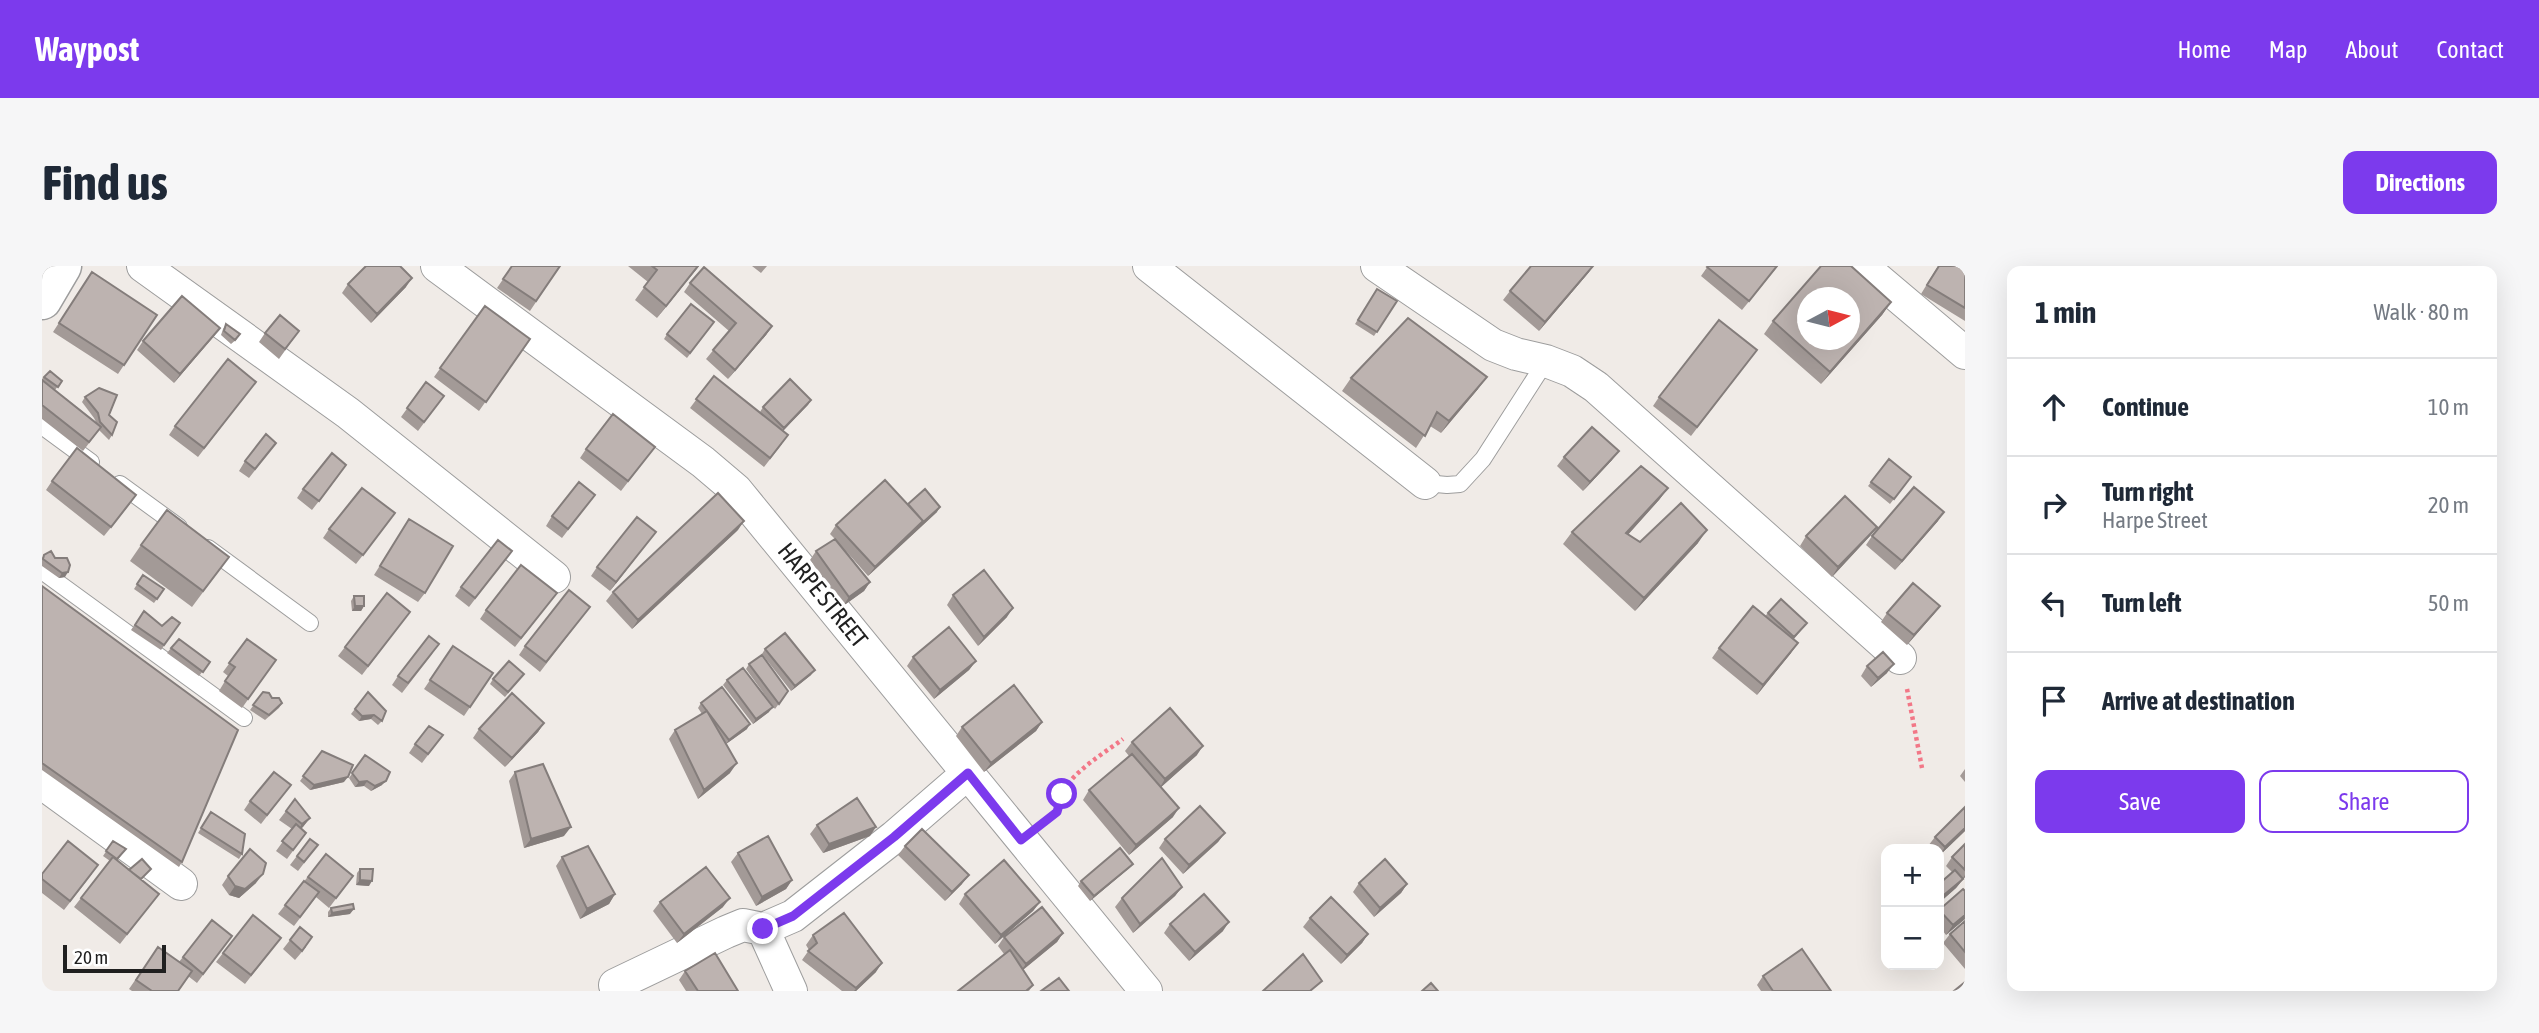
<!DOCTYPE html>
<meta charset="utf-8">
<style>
:root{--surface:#fff;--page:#f6f6f7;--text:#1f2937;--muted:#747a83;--line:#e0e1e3;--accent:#7c3aed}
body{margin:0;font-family:"Asap Condensed",sans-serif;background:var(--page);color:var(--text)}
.controls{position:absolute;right:21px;bottom:21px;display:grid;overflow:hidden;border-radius:14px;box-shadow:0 7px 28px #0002}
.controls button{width:63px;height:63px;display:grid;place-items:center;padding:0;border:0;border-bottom:2px solid var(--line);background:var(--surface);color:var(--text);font:35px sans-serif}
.compass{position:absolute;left:1755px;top:21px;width:63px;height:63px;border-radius:50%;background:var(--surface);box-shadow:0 7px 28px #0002;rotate:83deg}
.scale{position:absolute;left:21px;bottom:18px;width:103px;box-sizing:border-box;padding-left:7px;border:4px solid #202020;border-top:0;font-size:19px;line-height:24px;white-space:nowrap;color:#202020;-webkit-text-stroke:5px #fff;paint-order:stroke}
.stop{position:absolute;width:21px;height:21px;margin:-16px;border:5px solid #7c3aed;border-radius:50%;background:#fff}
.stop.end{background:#7c3aed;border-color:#fff;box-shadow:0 2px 7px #0008}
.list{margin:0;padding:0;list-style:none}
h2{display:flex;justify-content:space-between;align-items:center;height:91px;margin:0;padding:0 28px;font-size:30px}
h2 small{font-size:23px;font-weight:400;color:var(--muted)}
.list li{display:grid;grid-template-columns:46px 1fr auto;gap:21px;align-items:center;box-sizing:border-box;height:98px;padding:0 28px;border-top:2px solid var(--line)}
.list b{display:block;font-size:26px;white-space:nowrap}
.list p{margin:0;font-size:23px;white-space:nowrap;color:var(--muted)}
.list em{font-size:23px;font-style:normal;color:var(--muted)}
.actions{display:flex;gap:14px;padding:21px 28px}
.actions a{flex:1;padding:16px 0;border:2px solid var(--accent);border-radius:14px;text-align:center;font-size:24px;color:var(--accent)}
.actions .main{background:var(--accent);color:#fff}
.icon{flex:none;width:38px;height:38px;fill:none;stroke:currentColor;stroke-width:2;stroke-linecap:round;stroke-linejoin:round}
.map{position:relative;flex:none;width:1923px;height:725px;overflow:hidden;border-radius:14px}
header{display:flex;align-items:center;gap:42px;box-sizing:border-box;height:98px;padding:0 35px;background:var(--accent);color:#fff}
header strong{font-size:33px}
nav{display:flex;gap:38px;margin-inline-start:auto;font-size:24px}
.intro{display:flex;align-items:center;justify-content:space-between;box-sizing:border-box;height:168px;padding:0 42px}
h1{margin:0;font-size:49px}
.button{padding:18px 32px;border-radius:14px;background:var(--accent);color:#fff;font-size:24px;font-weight:700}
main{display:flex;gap:42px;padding:0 42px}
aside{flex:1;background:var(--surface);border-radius:14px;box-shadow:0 7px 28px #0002}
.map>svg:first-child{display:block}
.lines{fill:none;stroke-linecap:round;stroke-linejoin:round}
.service-casing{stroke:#9d9d9d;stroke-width:18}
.minor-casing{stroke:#9d9d9d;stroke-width:34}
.tertiary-casing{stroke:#9d9d9d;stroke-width:41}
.path{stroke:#f27787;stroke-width:4.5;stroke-dasharray:3.5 3.5;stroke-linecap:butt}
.service{stroke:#fff;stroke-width:16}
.minor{stroke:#fff;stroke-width:32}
.tertiary{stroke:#fff;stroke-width:38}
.wall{fill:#a39a97}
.shaded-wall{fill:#847d7b}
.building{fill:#bdb3b0;stroke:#847d7b;stroke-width:2;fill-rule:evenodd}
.route{stroke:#7c3aed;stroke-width:9}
.labels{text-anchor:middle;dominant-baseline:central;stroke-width:7;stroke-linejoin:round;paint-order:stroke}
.street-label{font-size:24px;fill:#202020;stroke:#fff}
</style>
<header>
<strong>Waypost</strong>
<nav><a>Home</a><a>Map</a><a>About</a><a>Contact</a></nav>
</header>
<div class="intro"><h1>Find us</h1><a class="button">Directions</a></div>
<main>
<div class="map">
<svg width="1923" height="725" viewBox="0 0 1923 725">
<rect width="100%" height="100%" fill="#f0ebe7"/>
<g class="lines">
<defs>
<path id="service" d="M0,160l49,36
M1383,217l22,2 13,-1 23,-25 63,-98
M78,218l59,43
M166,282l102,75
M0,305l202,147"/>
<path id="minor" d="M101,0l205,147 206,164
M395,0l266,196 33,28 410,501
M1107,0l276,217
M1335,0l116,79 23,9 30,7 26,10 24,16 304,271
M1820,0l103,87
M0,517l139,101
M721,663l28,62
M573,719l111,-53 17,-7 20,4 30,-13 101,-79 74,-64"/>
<path id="tertiary" d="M0,34l20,-34"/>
</defs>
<!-- service casing -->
<use href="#service" class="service-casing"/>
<!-- minor casing -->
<use href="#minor" class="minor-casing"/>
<!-- tertiary casing -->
<use href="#tertiary" class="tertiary-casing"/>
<!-- path -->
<path class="path" d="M1865,423l15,79
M1005,554c15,-12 13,-28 26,-42 14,-15 34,-27 50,-39"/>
<!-- service -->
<use href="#service" class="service"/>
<!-- minor -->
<use href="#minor" class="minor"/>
<!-- tertiary -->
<use href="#tertiary" class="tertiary"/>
</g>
<!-- wall -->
<path class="wall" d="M470,0h48l-30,45 -33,-23z
M586,0h71l-42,52 -22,-18 13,-18z
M710,0h15l-6,7z
M1666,0h70l-36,44 -41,-34z
M1896,0h27v55l-44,-27z
M50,6l32,93 -6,9 -65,-42z
M1547,6l-50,59 -36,-31 7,-9z
M648,17l82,43 -6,9 -38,44 -22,-20 23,-28 -45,-39z
M306,18l58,3 -35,36 -29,-30z
M1335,23l20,12 -23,35 -19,-12z
M1849,36l-9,13 -61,69 -57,-50 9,-13z
M443,40l45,33 -51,72 -45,-34z
M672,56l-27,36 -23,-19 3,-5z
M184,58l11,15 -6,5 -10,-9 2,-6z
M178,62l-7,9 -39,46 -37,-33 6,-9z
M257,65l-20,28 -20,-17 6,-9z
M1715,84l-66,86 -38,-30 6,-9z
M672,110l50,40 -4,-4 3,-5 48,-7 -28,31 -1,13 -18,23 -74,-59z
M2,111l18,4 -7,9 41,32 -2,-4 -12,-16 3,-5 24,18 3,20 -3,5 -10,-10 -16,21 -41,-32v-40z
M1309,112l127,11 -37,44 -11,-7 -14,22 -74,-57z
M214,116l-58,75 -29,-22 6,-9z
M384,116l18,14 -26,35 -17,-14z
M234,177l-27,35 -10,-7 6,-10z
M613,181l-34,44 -41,-33 6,-9z
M1522,191l48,3 -29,31 -26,-25z
M1847,193l22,18 -21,27 -22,-18z
M298,208l-28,36 -15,-12 6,-9z
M10,215l78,23 -26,32 -58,-46z
M1626,222l-9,12 -31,34 12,8 58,1 -63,68 -72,-67 9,-12z
M546,238l-26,34 -16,-12 6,-10z
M866,238l29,8 -69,64 -22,-25 24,31 -6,9 -21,15 -33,-46 6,-9 19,-12 -5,-5 6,-9z
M367,253l16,74 -7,9 -44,-27z
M1896,255l-43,49 -29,-25 6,-9z
M346,257l-32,41 -33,-26 6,-9z
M1835,261l-7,9 -38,41 -32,-31 6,-10z
M696,264l-106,99 -26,-28 7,-9z
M614,266l-46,59 -19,-15 6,-9z
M99,279l77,27 -26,35 -62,-46z
M470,285l-43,56 -14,-11 6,-9z
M2,289l11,3 10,19 -6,1 -17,-12v-8z
M101,309l21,14 -10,14 -20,-14z
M0,320l140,276 -3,5 -137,-97z
M515,327l-42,54 -35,-28 6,-9z
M911,329l54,22 -29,29 -31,-41z
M312,330l10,10 -3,5h-9l-1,-10z
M1898,340l-7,9 -26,30 -26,-23 6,-9z
M548,341l-50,65 -21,-17 6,-9z
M102,345l18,15 18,-3 -19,27 -30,-20z
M368,346l-48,63 -24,-19 7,-9z
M1726,347l39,10 -14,17 -2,13 -34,42 -45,-37 7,-10 46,-32z
M205,373l29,21 -34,48 -23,-17 9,-15 -5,-4z
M411,380l40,27 -29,43 -40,-27z
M129,382l39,14 -11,14 -32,-23z
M723,383l46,26 -20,16 -29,-37z
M391,387l-31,40 -10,-8 6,-9z
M871,391l63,4 -7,9 -35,29 -27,-33z
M707,398l39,27 -13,18 -29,-40z
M1825,400l20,7 -16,14 -10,-11z
M482,408l-19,23 -15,-13 3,-5z
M685,414l42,32 -16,12 -30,-39z
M221,426l19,11 -3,5 -14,12 -15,-10z
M326,426l14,29 -4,4 -7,-6 -12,2 -8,-7z
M659,437l46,26 -21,15 4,29 -32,26 -29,-60 6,-9 27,-16 -4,-6z
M1000,456l-6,9 -52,41 -28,-36 6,-9z
M502,457l-6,9 -33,35 -32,-29 6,-9z
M401,469l-21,28 -13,-10 6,-9z
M1090,476l65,13 -36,32 12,30 -44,38 -46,-55 6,-10 40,-34 -4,-5z
M280,485l22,31 -34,8 -10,-9z
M323,489l17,30 -11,6 -7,-5 -9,1 -6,-9z
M1923,503v13l-5,-6z
M473,506l49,64 -40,12 -15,-67z
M242,528l-23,30 -17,-14 6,-9z
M1923,541v24l-26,25v-7h-8l-3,-3 7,-9z
M244,545l24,7 -9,11 5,4 -19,26 -11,-8 16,-22 -13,-9z
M169,546l31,42 -3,5 -41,-26z
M775,559l53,11 -47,17 -13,-19z
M1183,567l-7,9 -35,32 -24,-26 6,-9z
M268,573l8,6 -20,26 -8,-6z
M71,575l13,8 -9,12 12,9 22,-1 -10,11 18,14 -39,50 -46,-37 36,-46 -7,-5z
M1923,578v33l-9,11 -17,15v-19l13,-12 -6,-6 6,-9z
M863,580l57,38 -17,17 -47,-46z
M696,587l54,27 -6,9 -30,17 -25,-44z
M284,588l27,22 -24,32 -13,-11 -22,29 -16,-12z
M520,591l53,37 -6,10 -29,15 -24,-53z
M1087,602l-39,33 -12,-15 3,-5z
M318,603l9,17 -13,-1 1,-12z
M0,608h50l-28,36 -22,-17z
M186,610l28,7 -17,15 -10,-3 -7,-10z
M1317,617l48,1 -6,9 -27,24 -21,-25z
M1140,621l-7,9 -42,37 -18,-26 7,-9z
M1921,623l2,2v28l-19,16 -7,-9v-15z
M923,628l75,8 -7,9 -38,33 -36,-40z
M618,636l63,5 -46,36 -24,-32z
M289,642l19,6 -22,3v-5z
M1268,652l58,16 -6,9 -21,21 -38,-37z
M170,654l20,16 -35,47 -9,-7 -10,15h-46l-3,-2 29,-42 21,15z
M1923,655v48l-22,-26 7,-9z
M1128,658l53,7 -34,30 -25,-28z
M1021,667l-6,9 -34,28 10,15 -4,6h-71l46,-37 -6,-8 6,-9z
M771,669l63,37 -20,19h-14l-40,-31 7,-10 -3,-5z
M239,672l-36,46 -29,-22 7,-9z
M248,674l16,7 -11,13 -12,-11z
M643,705l53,20h-52l-7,-11z
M1721,710l68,15h-70l-4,-6z"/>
<!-- shaded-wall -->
<path class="shaded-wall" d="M656,0h1l-42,52 9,-12z
M1551,0l-4,6 -50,59 6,-9z
M370,12l-6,9 -35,36 6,-9z
M1849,36l-9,13 -61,69 9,-12z
M730,60l-6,9 -38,44 7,-9z
M178,62l-7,9 -39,46 6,-9z
M1445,111l-9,12 -37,44 8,-12z
M769,134l-3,5 -27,28 3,-5z
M1577,185l-7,9 -29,31 7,-9z
M1626,222l-9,12 -41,46 8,-13z
M898,241l-3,5 -69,64 7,-9 48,-46z
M1902,246l-6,9 -43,49 7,-9z
M702,255l-6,9 -106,99 6,-9z
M1835,261l-7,9 -38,41 6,-10z
M1665,264l-9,13 -63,68 9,-13z
M614,266l-7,9 -39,50 6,-9z
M26,306l-3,5 -6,1 3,-5z
M828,316l-6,9 -21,15 6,-9z
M313,340h9l-3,5h-9z
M1898,340l-7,9 -26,30 7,-10z
M971,342l-6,9 -29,29 6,-9z
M1756,377l-7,10 -34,42 6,-10z
M934,395l-7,9 -35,29 6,-9z
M1852,398l-7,9 -16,14 7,-9z
M773,404l-4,5 -20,16 4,-5z
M731,441l-4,5 -16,12 3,-5z
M332,449l-3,4 -12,2 3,-5z
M1000,456l-6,9 -52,41 7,-9z
M502,457l-6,9 -33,35 7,-9z
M708,458l-3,5 -21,15 3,-4z
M1161,480l-6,9 -38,34 6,-10z
M695,497l-7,10 -32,26 6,-9z
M306,511l-4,5 -34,8 4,-5z
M325,515l-3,5 -9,1 4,-5z
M344,515l-4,4 -11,6 4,-5z
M1137,542l-6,9 -44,38 7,-10z
M268,552l-7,9 -7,6 6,-9z
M529,561l-7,9 -40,12 7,-9z
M834,561l-6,9 -47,17 6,-9z
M1923,562v3l-26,25 6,-9z
M1183,567l-7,9 -35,32 6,-9z
M1091,598l-4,4 -39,33 4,-5z
M221,608l-7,9 -17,15 -10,-3 6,-9z
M927,609l-7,9 -17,17 7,-9z
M1923,609v2l-9,11 -17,15v-4l23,-19z
M318,614l12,1 -3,5 -13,-1z
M750,614l-6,9 -30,17 6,-9z
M1365,618l-6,9 -27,24 6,-9z
M1140,621l-7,9 -42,37 7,-9z
M573,628l-6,10 -29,15 7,-10z
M688,632l-7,9 -46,36 7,-9z
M998,636l-7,9 -38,33 6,-9z
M312,643l-4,5 -22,3 4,-4z
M1923,649v4l-19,16 7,-10z
M1187,656l-6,9 -34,30 6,-9z
M1021,667l-6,9 -38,31 7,-9z
M1326,668l-6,9 -21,21 6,-9z
M840,697l-6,9 -20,19h-2z"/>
<!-- building -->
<path class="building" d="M324,0h34l12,12 -35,36 -29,-30z
M470,0h48l-24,35 -33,-22z
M610,0h46l-32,40 -22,-19 13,-17z
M1489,0h62l-48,56 -35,-31z
M1666,0h69l-28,35 -42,-34z
M1779,0h30l40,36 -61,70 -57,-51zM1766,32h42v42h-42z
M1897,0h26v42l-38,-23z
M662,1l68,59 -37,44 -22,-20 23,-27 -46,-40z
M50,6l65,43 -33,50 -65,-42z
M1335,23l20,12 -20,31 -19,-12z
M140,30l38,32 -40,46 -37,-33z
M649,38l23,18 -24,31 -23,-19z
M443,40l45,33 -44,63 -46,-34z
M238,49l19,16 -14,18 -20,-16z
M1366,52l79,59 -38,44 -12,-9 -12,24 -74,-58z
M1677,54l38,30 -60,77 -38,-30z
M184,58l14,10 -5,6 -11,-9z
M186,93l28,23 -52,66 -29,-22z
M8,105l12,10 -4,6 -14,-10z
M672,110l74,59 -18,23 -74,-59z
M748,113l21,21 -27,28 -21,-21z
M0,114l59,47 -12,15 -47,-37z
M384,116l18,14 -20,26 -17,-14z
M57,122l18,7 -8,20 8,7 -5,13 -12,-13 -2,-9 -13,-16z
M571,148l42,33 -27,34 -42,-32z
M1550,161l27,24 -29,31 -26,-25z
M224,168l10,9 -21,26 -10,-8z
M35,182l59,47 -25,32 -59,-46z
M290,187l14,12 -27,36 -16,-12z
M1847,193l22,18 -17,22 -23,-17z
M1599,200l27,22 -42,45 14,9 41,-39 26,27 -63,68 -72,-66z
M843,214l38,41 -48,46 -39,-42z
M537,216l16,13 -27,34 -16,-13z
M1872,221l30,25 -42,49 -30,-25z
M320,222l33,25 -32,42 -34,-26z
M883,223l15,18 -20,18 3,-4 -15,-17z
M676,227l26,28 -106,99 -25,-28z
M1803,230l32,31 -39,40 -32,-31z
M125,244l62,47 -26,34 -62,-46z
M595,251l19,15 -40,50 -19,-15z
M367,253l44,27 -28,47 -45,-27z
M793,273l35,43 -21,15 -33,-46z
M456,274l14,11 -37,47 -14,-11z
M9,285l4,7h12l3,7 -2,7 -6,1 -19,-14 1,-4z
M479,299l36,28 -36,45 -35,-28z
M942,304l29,38 -29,29 -31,-42z
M101,309l21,14 -7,10 -20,-15z
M1871,317l27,23 -26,29 -27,-22z
M0,320l196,144 -56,132 -140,-99z
M527,324l21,17 -44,55 -21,-16z
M345,327l23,19 -42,54 -23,-19z
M312,330h10v10h-9z
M1739,333l26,24 -13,14 -26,-24z
M1711,340l45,37 -35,42 -44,-37z
M102,345l18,15 10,-9 8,6 -16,22 -29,-20z
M907,361l27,34 -36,29 -27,-33z
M743,367l30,37 -20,16 -30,-37z
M387,370l10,8 -31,39 -10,-7z
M137,373l31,23 -7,10 -32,-24z
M205,373l29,21 -28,39 -23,-18 10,-14 -6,-4z
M411,380l40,27 -23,34 -40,-27z
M1841,386l11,12 -16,14 -11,-12z
M720,389l26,36 -9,13 -30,-40z
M467,395l15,13 -16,18 -15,-13z
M701,402l30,39 -17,12 -29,-39z
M972,419l28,37 -51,41 -29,-36z
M680,421l28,37 -21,16 -28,-37z
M221,426l6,1 3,5h7l3,5 -13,12 -16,-10z
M326,426l18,19 -4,10 -8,-6 -12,1 -7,-7z
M470,427l32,30 -32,35 -33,-29z
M1128,442l33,38 -38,33 -33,-37z
M665,445l30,52 -33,27 -29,-60z
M387,460l14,9 -15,19 -13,-10z
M280,485l31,14 -5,12 -34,8 -11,-9z
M1090,488l47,54 -43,37 -47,-55z
M323,489l25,17 -4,9 -11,5 -8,-5 -8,1 -7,-9z
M501,498l28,63 -40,12 -16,-67z
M232,506l17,13 -24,30 -17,-14z
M815,532l19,29 -47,17 -12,-19z
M253,533l15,19 -8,6 -16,-13z
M1158,540l25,27 -36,32 -24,-26z
M1923,541v21l-20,19 -10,-10z
M169,546l34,22 -3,20 -41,-26z
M254,558l10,9 -13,17 -11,-9z
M880,563l47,46 -17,17 -47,-46z
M726,570l24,44 -30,17 -24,-44z
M268,573l8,6 -14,17 -7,-6z
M26,575l30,24 -28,36 -28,-22v-5z
M71,575l13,8 -9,10 -11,-8z
M1923,578v26l-13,-13z
M546,580l27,48 -28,15 -25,-52z
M1078,582l13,16 -39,32 -13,-15z
M208,583l16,14 -3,11 -18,15 -10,-3 -7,-10z
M284,588l27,22 -17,22 -28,-21z
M71,591l46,37 -32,40 -46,-36z
M1120,592l20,29 -42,37 -18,-26z
M100,593l9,10 -10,10 -12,-9z
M1343,593l22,25 -27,24 -21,-25z
M962,594l36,42 -39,33 -36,-41z
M664,601l24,31 -46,36 -24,-32z
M318,603h13l-1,12 -12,-1z
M1913,604l8,9 -24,20v-15z
M262,615l15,11 -19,25 -15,-12z
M1921,623l2,2v24l-12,10 -14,-15z
M1162,628l25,28 -34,30 -25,-28z
M1289,631l37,37 -21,21 -37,-37z
M311,638l1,5 -22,4 -1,-5z
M1000,641l21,26 -37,31 -22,-27z
M802,647l38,50 -26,25 -48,-37 9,-8 -4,-8z
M211,649l28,23 -30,37 -28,-22z
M170,654l20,16 -29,38 -20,-17z
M1923,655v31l-15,-18z
M258,661l12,10 -10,14 -12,-11z
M116,681l34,24 -14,20h-26l-16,-11z
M1760,683l29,42h-58l-10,-15z
M968,684l23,35 -7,6h-68z
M673,687l23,38h-40l-13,-20z
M1261,688l19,27 -12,10h-47z
M1017,712l10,13h-28z
M1923,716v9h-11z
M1389,717l7,8h-16z"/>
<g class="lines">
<!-- route -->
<path class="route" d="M721,663l30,-13 101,-79 74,-64 53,67 36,-28 5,-18"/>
</g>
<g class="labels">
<!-- street labels -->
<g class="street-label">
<text transform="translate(781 329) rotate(51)">HARPE STREET</text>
</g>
</g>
</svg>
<div class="controls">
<button>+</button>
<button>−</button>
</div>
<svg class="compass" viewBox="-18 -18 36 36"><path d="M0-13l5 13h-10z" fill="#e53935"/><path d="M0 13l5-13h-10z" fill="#747a83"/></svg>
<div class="scale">20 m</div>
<div class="stop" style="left:1020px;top:528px"></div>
<div class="stop end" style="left:721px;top:663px"></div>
</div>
<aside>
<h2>1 min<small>Walk · 80 m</small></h2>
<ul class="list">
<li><svg class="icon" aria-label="ahead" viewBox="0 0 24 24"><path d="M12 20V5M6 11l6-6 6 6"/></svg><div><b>Continue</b></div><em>10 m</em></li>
<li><svg class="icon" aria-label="right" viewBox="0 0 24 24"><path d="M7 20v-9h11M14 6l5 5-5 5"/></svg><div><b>Turn right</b><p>Harpe Street</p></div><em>20 m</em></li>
<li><svg class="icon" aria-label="left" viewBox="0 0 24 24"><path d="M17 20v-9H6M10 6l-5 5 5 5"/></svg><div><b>Turn left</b></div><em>50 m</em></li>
<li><svg class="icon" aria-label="arrive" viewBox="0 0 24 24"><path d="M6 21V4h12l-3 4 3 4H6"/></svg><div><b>Arrive at destination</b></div></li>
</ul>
<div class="actions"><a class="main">Save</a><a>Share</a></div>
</aside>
</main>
